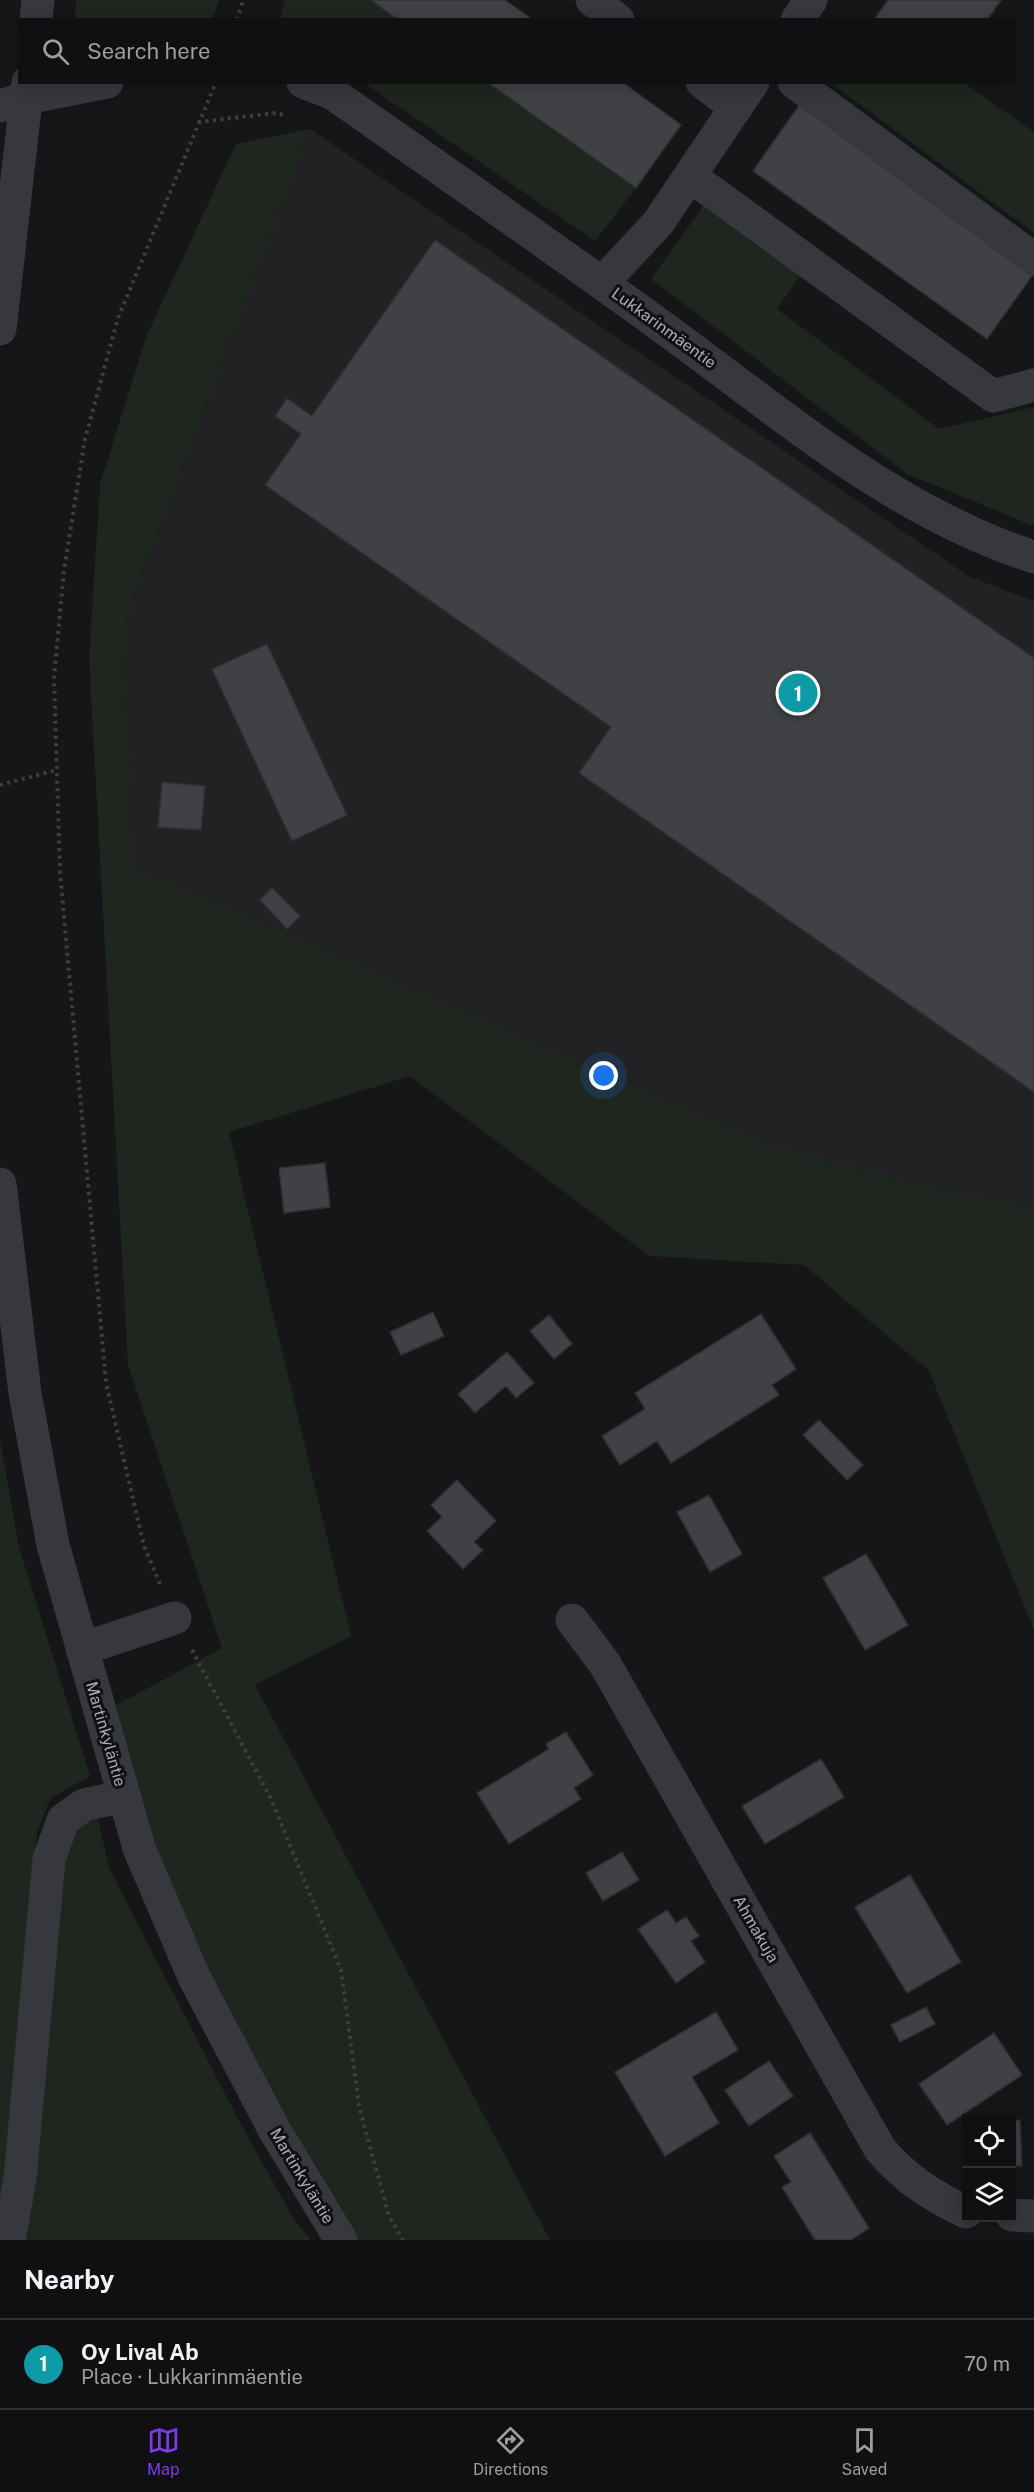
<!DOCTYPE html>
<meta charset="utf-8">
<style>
:root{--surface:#101012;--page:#1e1e20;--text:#f1f3f6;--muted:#9c9d9f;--line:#303032;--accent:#7c3aed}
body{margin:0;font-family:"Public Sans",sans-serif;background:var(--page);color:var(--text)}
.controls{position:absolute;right:18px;bottom:18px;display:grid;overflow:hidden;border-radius:0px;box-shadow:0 3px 15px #0003}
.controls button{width:54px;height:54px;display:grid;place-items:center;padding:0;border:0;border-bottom:2px solid var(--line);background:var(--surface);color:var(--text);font:30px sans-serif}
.you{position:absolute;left:604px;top:1076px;width:21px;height:21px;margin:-15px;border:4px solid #fff;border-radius:50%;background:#1a73e8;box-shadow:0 0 0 9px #1a73e833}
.badge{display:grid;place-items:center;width:39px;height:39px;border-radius:50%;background:var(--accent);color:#fff;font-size:20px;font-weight:700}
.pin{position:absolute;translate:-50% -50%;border:3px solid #fff;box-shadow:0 2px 6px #0006}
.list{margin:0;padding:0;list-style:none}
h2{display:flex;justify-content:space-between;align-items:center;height:78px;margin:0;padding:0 24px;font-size:26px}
h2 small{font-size:20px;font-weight:400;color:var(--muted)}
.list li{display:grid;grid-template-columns:39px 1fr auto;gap:18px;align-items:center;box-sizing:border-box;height:90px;padding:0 24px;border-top:2px solid var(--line)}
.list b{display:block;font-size:22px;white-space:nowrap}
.list p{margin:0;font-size:20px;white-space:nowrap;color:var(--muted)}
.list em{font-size:20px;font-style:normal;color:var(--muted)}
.icon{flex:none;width:33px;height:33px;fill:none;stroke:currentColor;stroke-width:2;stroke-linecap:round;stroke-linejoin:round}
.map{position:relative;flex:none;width:1034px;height:2240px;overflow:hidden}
.search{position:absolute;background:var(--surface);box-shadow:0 3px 15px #0003;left:18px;right:18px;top:18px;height:66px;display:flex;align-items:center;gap:15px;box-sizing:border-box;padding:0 21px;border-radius:0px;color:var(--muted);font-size:22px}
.sheet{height:168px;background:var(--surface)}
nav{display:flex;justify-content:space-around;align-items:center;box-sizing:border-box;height:84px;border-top:2px solid var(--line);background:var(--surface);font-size:16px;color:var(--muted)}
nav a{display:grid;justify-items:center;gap:3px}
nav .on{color:var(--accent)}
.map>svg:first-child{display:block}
.built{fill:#222225}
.green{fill:#1e261f}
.building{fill:#404145;stroke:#303034;stroke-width:1.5}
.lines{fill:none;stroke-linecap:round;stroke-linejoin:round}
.path{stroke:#3d3f44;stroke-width:4;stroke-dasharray:3 4.5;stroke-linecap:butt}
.minor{stroke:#37383d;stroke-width:33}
.labels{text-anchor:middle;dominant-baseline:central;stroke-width:6;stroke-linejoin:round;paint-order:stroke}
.street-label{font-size:16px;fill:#a8adb8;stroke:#111113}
</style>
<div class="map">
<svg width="1034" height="2240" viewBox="0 0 1034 2240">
<rect width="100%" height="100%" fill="#161618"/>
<!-- built -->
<path class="built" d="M310,129l660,448 64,24v610l-273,-66 -629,-278 -7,-246z"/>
<!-- green -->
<path class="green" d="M76,0h143l-6,19h-138z
M285,0h86l27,19 -118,1z
M364,83h123l149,105 -41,53z
M831,83h133l70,49v101z
M310,129l-185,491 7,246 645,283 257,62v419l-105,-259 -125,-106 -154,-9 -240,-180 -181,56 122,504 -96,49 295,555h-209l-66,-109 -175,-417 122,-66 -94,-283 -39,-706 11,-175 46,-147 90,-193z
M706,202l97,70 -26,37 162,120 95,-22v119l-127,-52 -256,-195z
M0,1440l19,107 71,229 -40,23 -13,33 -18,198 39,-166 12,-34 28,-12 11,50 129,251 54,97 18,24h-310z"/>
<!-- building -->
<path class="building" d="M371,0h134l28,20h-135z
M888,0h113l-14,20h-111l-1,-2z
M487,82h135l59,43 -45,63z
M800,104l234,169 -47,66 -234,-168z
M435,240l599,418v434l-455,-319 32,-46 -346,-242 36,-51 -26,-18 12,-18 25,18z
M267,644l80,171 -55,26 -80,-172z
M162,782l43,4 -4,44 -43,-3z
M272,888l28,28 -13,13 -27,-29z
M325,1163l5,44 -46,6 -5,-45z
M433,1312l11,24 -43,19 -11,-23z
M761,1314l35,55 -24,16 7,10 -108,68 -14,-22 -37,24 -18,-29 43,-27 -10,-16z
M549,1315l23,29 -18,15 -24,-28z
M507,1352l27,31 -18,15 -10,-12 -31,27 -17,-19z
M819,1420l44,45 -16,15 -44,-45z
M457,1480l39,41 -22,21 9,8 -20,19 -36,-38 15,-14 -11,-12z
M709,1495l33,59 -32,18 -33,-60z
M866,1554l42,71 -43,25 -42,-72z
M566,1732l27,43 -19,13 7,11 -72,45 -32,-51 72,-44 -3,-5z
M821,1759l23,38 -79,47 -23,-38z
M622,1852l17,28 -36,21 -17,-28z
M910,1875l51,87 -54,31 -52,-86z
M667,1910l9,13 10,-6 13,19 -8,5 14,21 -29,21 -38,-54z
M926,2007l9,17 -35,18 -9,-17z
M716,2012l22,38 -46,27 27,46 -54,33 -50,-84z
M994,2033l28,42 -75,50 -28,-41z
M769,2061l24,35 -44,30 -24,-36z
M1020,2120l2,46h-10v-45z
M810,2133l59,95 -18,12h-36l-33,-53 9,-5 -17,-26z"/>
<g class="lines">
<!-- path -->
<path class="path" d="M237,20l6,-20
M198,122l78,-9 8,2
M0,785l57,-15
M160,1584l-16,-38 -38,-163 -46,-511 -6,-194 10,-108 21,-131 33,-121 98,-236
M192,1650l79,149 70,171 18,136 30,110 14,24"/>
<!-- minor -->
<path class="minor" d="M592,0l26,20
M36,20l2,-20
M797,20l14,-20
M303,82l29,11c114,80 228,159 340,241 115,84 225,179 362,223
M702,82l34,26
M794,82l240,177
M0,106l26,-8 81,-16
M690,176l303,220 41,-11
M602,283l56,-60 95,-141
M0,329l28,-247
M0,1184l25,209 28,152 86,303 55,129 81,154 66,109
M572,1620l33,44 275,485c24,29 52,47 86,63
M82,1649l93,-31
M1012,2215l22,1
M9,2240l11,-61 29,-320 14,-39 21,-15 40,-9"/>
</g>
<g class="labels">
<!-- street labels -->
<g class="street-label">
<text transform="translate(664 328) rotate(36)">Lukkarinmäentie</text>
<text transform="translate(106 1734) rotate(74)">Martinkyläntie</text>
<text transform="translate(756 1929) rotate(60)">Ahmakuja</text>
<text transform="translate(302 2176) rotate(59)">Martinkyläntie</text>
</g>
</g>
</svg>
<div class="controls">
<button><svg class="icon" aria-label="locate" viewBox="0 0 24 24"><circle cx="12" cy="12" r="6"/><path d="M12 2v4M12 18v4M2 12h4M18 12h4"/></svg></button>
<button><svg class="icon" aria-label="layers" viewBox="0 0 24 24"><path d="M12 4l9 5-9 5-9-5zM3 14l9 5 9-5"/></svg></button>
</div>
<div class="you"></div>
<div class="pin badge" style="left:798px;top:693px;background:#0f9aa8">1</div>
<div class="search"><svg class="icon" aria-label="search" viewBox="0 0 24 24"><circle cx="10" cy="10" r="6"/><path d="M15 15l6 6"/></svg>Search here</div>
</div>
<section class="sheet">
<h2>Nearby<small></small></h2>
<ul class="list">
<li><span class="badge" style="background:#0f9aa8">1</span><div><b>Oy Lival Ab</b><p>Place · Lukkarinmäentie</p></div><em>70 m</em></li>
</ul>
</section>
<nav>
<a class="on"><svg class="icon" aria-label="map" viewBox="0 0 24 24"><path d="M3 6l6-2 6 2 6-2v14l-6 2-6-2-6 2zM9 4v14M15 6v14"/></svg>Map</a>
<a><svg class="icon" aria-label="directions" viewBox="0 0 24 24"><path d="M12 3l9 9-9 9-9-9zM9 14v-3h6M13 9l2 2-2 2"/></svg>Directions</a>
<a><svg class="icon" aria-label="saved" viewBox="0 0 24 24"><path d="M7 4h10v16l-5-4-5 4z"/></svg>Saved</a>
</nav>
